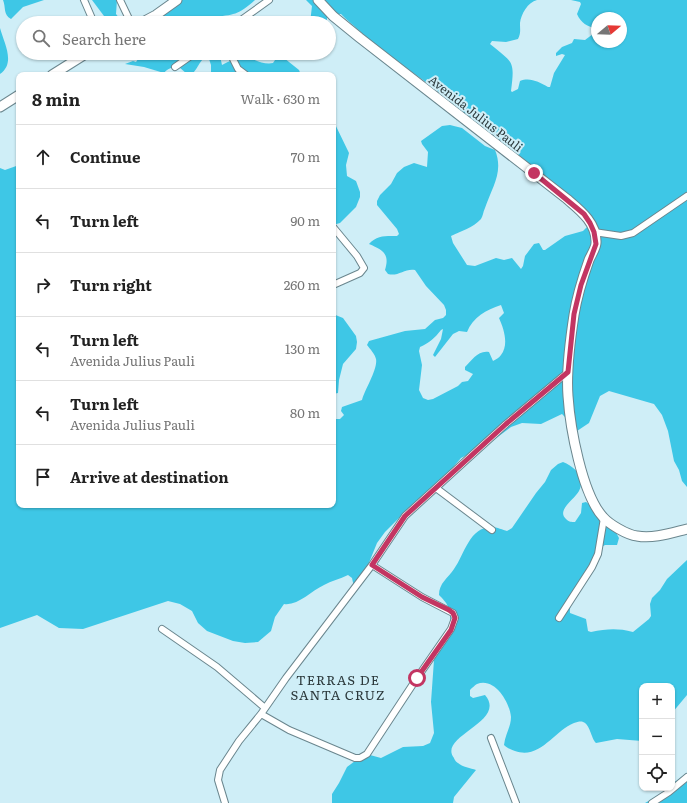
<!DOCTYPE html>
<meta charset="utf-8">
<style>
:root{--surface:#fff;--page:#f6f6f6;--text:#222;--muted:#767676;--line:#e0e0e0}
body{margin:0;font-family:Literata,serif;background:var(--page);color:var(--text)}
.controls{position:absolute;right:12px;bottom:12px;display:grid;overflow:hidden;border-radius:8px;box-shadow:0 1px 3px #0004}
.controls button{width:36px;height:36px;display:grid;place-items:center;padding:0;border:0;border-bottom:1px solid var(--line);background:var(--surface);color:var(--text);font:20px sans-serif}
.compass{position:absolute;left:591px;top:12px;width:36px;height:36px;border-radius:50%;background:var(--surface);box-shadow:0 1px 3px #0004;rotate:71deg}
.stop{position:absolute;width:12px;height:12px;margin:-9px;border:3px solid #c33562;border-radius:50%;background:#fff}
.stop.end{background:#c33562;border-color:#fff;box-shadow:0 1px 4px #0008}
.list{margin:0;padding:0;list-style:none}
h2{display:flex;justify-content:space-between;align-items:center;height:52px;margin:0;padding:0 16px;font-size:17px}
h2 small{font-size:13px;font-weight:400;color:var(--muted)}
.list li{display:grid;grid-template-columns:26px 1fr auto;gap:12px;align-items:center;box-sizing:border-box;height:64px;padding:0 16px;border-top:1px solid var(--line)}
.list b{display:block;font-size:15px;white-space:nowrap}
.list p{margin:0;font-size:13px;white-space:nowrap;color:var(--muted)}
.list em{font-size:13px;font-style:normal;color:var(--muted)}
.icon{flex:none;width:22px;height:22px;fill:none;stroke:currentColor;stroke-width:2;stroke-linecap:round;stroke-linejoin:round}
.map{position:relative;flex:none;width:687px;height:803px;overflow:hidden}
.search{position:absolute;background:var(--surface);box-shadow:0 1px 3px #0004;left:16px;top:16px;width:320px;height:44px;display:flex;align-items:center;gap:10px;box-sizing:border-box;padding:0 14px;border-radius:22px;color:var(--muted);font-size:15px}
.panel{position:absolute;background:var(--surface);box-shadow:0 1px 3px #0004;left:16px;top:72px;width:320px;height:436px;border-radius:8px}
.map>svg:first-child{display:block}
.forest{fill:#3ec7e6;fill-rule:evenodd}
.lines{fill:none;stroke-linecap:round;stroke-linejoin:round}
.street-casing{stroke:#6a868e;stroke-width:8}
.secondary-casing{stroke:#6a868e;stroke-width:11}
.street{stroke:#fff;stroke-width:6}
.secondary{stroke:#fff;stroke-width:9}
.route{stroke:#c33562;stroke-width:5}
.labels{text-anchor:middle;dominant-baseline:central;stroke-width:4;stroke-linejoin:round;paint-order:stroke}
.street-label{font-size:12px;fill:#2d3a3d;stroke:#cfeef7}
.neighbourhood-label{font-size:13px;letter-spacing:1px;fill:#2d3a3d;stroke:#cfeef7}
</style>
<div class="map">
<svg width="687" height="803" viewBox="0 0 687 803">
<rect width="100%" height="100%" fill="#cfeef7"/>
<!-- forest -->
<path class="forest" d="M3,0h41l-21,7 -12,12c-8,-4 -5,-12 -8,-19z
M92,0h25l-1,14 7,9h-15l-4,-7z
M181,0h74c-17,15 -21,15 -43,17l1,6h-71z
M306,0h231c-9,2 -16,14 -17,23 0,7 1,10 -2,16l-12,3 -14,-1 -2,3c23,19 25,16 21,47l1,1 6,-3 2,-8c10,-4 19,1 28,6h2l4,-14 11,-18 -3,-1 -6,2v-3l6,-6 10,-4 2,-4 11,1 8,-6 4,1v7h24v-24h-24v10c-10,-1 -16,-5 -20,-14l4,-10 -1,-2 -9,-2h116v487l-5,-6 -3,-11 -5,-9 -6,-30 -6,-16 -8,-11 -45,-13 -9,5 -11,27 -12,8h-3l-3,-2 -6,-12 -3,-3 -21,10 -19,-1 -11,4 -24,18 -26,13 -30,35 -26,19 -20,20 -8,11 -13,32 -10,12 -2,-9 -4,-3c-8,4 -17,6 -24,10 -13,6 -26,21 -40,19l-9,13 -4,14 -13,11 -13,1 -12,-2 -26,-10 -9,-8 -6,-12 -12,-7 -12,-3 -85,28 -24,-1 -22,-13 -37,13v-460l5,2 14,-5v340h314v-86h7l4,-4 -3,-4 1,-4 20,-7c3,-11 16,-31 14,-41 -1,-5 -6,-10 -9,-14l2,-4 36,-10 20,-2 10,-9 8,-2 3,-3v-5l-2,-5 -18,-19 -11,-16c-10,-2 -17,7 -27,4l-3,-4c5,-16 -2,-20 -16,-26 8,-9 17,-8 28,-8l2,-2 -2,-5 -20,-24v-4l3,-6 11,-11 6,-11 7,-6 10,-4 13,4 1,-15 -6,-8 -1,-3 21,-15 8,-1 12,3 23,18 10,4c9,22 -3,37 -10,58 -2,4 -2,8 -4,11 -8,9 -20,12 -30,17l2,7 14,22 8,1 21,-8 8,2 8,-2 9,11 2,-3 2,-10 9,-12 5,-1 4,7h2l20,-14 18,-5 4,-4 1,-5 -16,-24 -71,-57 -15,-15 -27,-16 -21,-19 -59,-43 -33,-29 -5,-5h-12l-2,2v4l-2,3h-15l2,-17zM501,305l3,8 -5,5c5,11 10,27 2,37 -2,3 -5,4 -8,6l-4,-9c-11,-2 -17,8 -24,15v3l8,4 -5,7 -6,1 -4,4 -25,13 -5,1 -5,-2 -4,-8 3,-25 -3,-14 1,-4c9,-4 15,-9 21,-17l2,-1 -2,10 -8,16 2,2 18,-23 6,-3 8,1c6,-15 19,-22 34,-27z
M0,28c4,15 16,35 0,46z
M129,53h93l-2,3 2,9c7,-4 14,-6 21,-11 9,5 20,11 30,9l6,-9 20,16 2,5h-90v-10l-2,-6 -4,-2c-6,5 -8,13 -14,18l-4,-1 -8,-7c-7,0 -11,1 -15,6l-20,-6 -19,-3 8,-3 3,1 2,-3z
M333,120l16,33 -3,12 1,11 9,5 4,11v5l-4,10 -16,16 -7,2z
M333,314l10,4 13,18 1,6 -1,7 -13,15 -4,16 -1,13 -5,1z
M563,462c12,5 23,15 16,29 -4,8 -23,19 -13,28 3,3 5,3 9,3l6,-9 1,-10 4,-1c13,9 26,22 33,36l-2,7h-12l-5,3c-7,13 -32,52 -30,65l16,6 2,12 3,1c16,-3 26,-4 42,0l16,-13 2,-3 -1,-12 2,-6 8,-8 7,-11 20,-19v135l-15,18v-27h-30v55l-25,-2 -21,4c-5,-5 -6,-19 -13,-21 -2,-1 -6,0 -9,1 -20,8 -34,37 -59,28 -5,-2 -8,-3 -11,-6 1,-10 7,-18 7,-28 -1,-14 -16,-40 -34,-33 -2,1 -5,4 -7,6v6l3,2 12,-3c23,27 -48,41 -31,63 0,1 3,5 4,5 4,4 13,5 18,7l-22,27 -1,6h-121v-9l7,-11 8,-16 8,-6 15,-6 11,3 22,-11 20,-1 7,-3 4,-10 -3,-31 3,-42c2,-5 6,-8 8,-13 7,-12 11,-27 6,-40 -1,-4 -6,-9 -9,-12 0,-12 9,-17 15,-26 11,-15 15,-42 38,-42 5,0 11,3 15,4l5,-3 24,-35 9,-11 6,-12 7,-6z
M687,773v30h-42l19,-11 4,-4h4v-4z"/>
<g class="lines">
<defs>
<path id="street" d="M84,0l10,23
M120,0l11,23
M237,23l32,-23
M230,53l8,16 8,6
M175,67l20,-14
M333,227l24,29 7,12 -4,5 -27,12
M594,232l27,4 12,-3 54,-37
M436,488l56,42
M559,618l33,-51 6,-13 6,-36
M162,629l55,38 48,41
M261,714l28,16 66,28h5l7,-4 50,-76 34,-49 4,-11 -2,-5 -4,-2 -27,-14 -50,-32
M491,738l25,65
M225,803l-7,-23 2,-10 19,-29 22,-27 25,-36 86,-113 33,-49 101,-92 62,-52
M652,803l17,-11 18,-15"/>
<path id="secondary" d="M318,0l15,16 27,22 207,161c13,11 30,24 29,44 0,5 -5,12 -7,17 -6,17 -12,36 -15,55 -4,26 -8,55 -6,81 2,31 14,98 35,121 6,7 24,18 34,19 16,3 34,-3 50,-7
M141,23l15,-8 21,-15
M52,75l35,-22
M0,107l19,-12"/>
</defs>
<!-- street casing -->
<use href="#street" class="street-casing"/>
<!-- secondary casing -->
<use href="#secondary" class="secondary-casing"/>
<!-- street -->
<use href="#street" class="street"/>
<!-- secondary -->
<use href="#secondary" class="secondary"/>
</g>
<g class="lines">
<!-- route -->
<path class="route" d="M417,678l34,-48 4,-12 -2,-5 -4,-3 -27,-13 -50,-32 33,-49 101,-92 62,-52 6,-58 7,-29 15,-41 -2,-12 -4,-9 -6,-9 -50,-41"/>
</g>
<g class="labels">
<!-- street labels -->
<g class="street-label">
<text transform="translate(476 113) rotate(38)">Avenida Julius Pauli</text>
</g>
<!-- neighbourhood labels -->
<g class="neighbourhood-label">
<text x="338" y="679">TERRAS DE<tspan x="338" dy="15">SANTA CRUZ</tspan></text>
</g>
</g>
</svg>
<div class="controls">
<button>+</button>
<button>−</button>
<button><svg class="icon" aria-label="locate" viewBox="0 0 24 24"><circle cx="12" cy="12" r="6"/><path d="M12 2v4M12 18v4M2 12h4M18 12h4"/></svg></button>
</div>
<svg class="compass" viewBox="-18 -18 36 36"><path d="M0-13l5 13h-10z" fill="#e53935"/><path d="M0 13l5-13h-10z" fill="#767676"/></svg>
<div class="stop" style="left:417px;top:678px"></div>
<div class="stop end" style="left:534px;top:173px"></div>
<div class="search"><svg class="icon" aria-label="search" viewBox="0 0 24 24"><circle cx="10" cy="10" r="6"/><path d="M15 15l6 6"/></svg>Search here</div>
<section class="panel">
<h2>8 min<small>Walk · 630 m</small></h2>
<ul class="list">
<li><svg class="icon" aria-label="ahead" viewBox="0 0 24 24"><path d="M12 20V5M6 11l6-6 6 6"/></svg><div><b>Continue</b></div><em>70 m</em></li>
<li><svg class="icon" aria-label="left" viewBox="0 0 24 24"><path d="M17 20v-9H6M10 6l-5 5 5 5"/></svg><div><b>Turn left</b></div><em>90 m</em></li>
<li><svg class="icon" aria-label="right" viewBox="0 0 24 24"><path d="M7 20v-9h11M14 6l5 5-5 5"/></svg><div><b>Turn right</b></div><em>260 m</em></li>
<li><svg class="icon" aria-label="left" viewBox="0 0 24 24"><path d="M17 20v-9H6M10 6l-5 5 5 5"/></svg><div><b>Turn left</b><p>Avenida Julius Pauli</p></div><em>130 m</em></li>
<li><svg class="icon" aria-label="left" viewBox="0 0 24 24"><path d="M17 20v-9H6M10 6l-5 5 5 5"/></svg><div><b>Turn left</b><p>Avenida Julius Pauli</p></div><em>80 m</em></li>
<li><svg class="icon" aria-label="arrive" viewBox="0 0 24 24"><path d="M6 21V4h12l-3 4 3 4H6"/></svg><div><b>Arrive at destination</b></div></li>
</ul>
</section>
</div>
